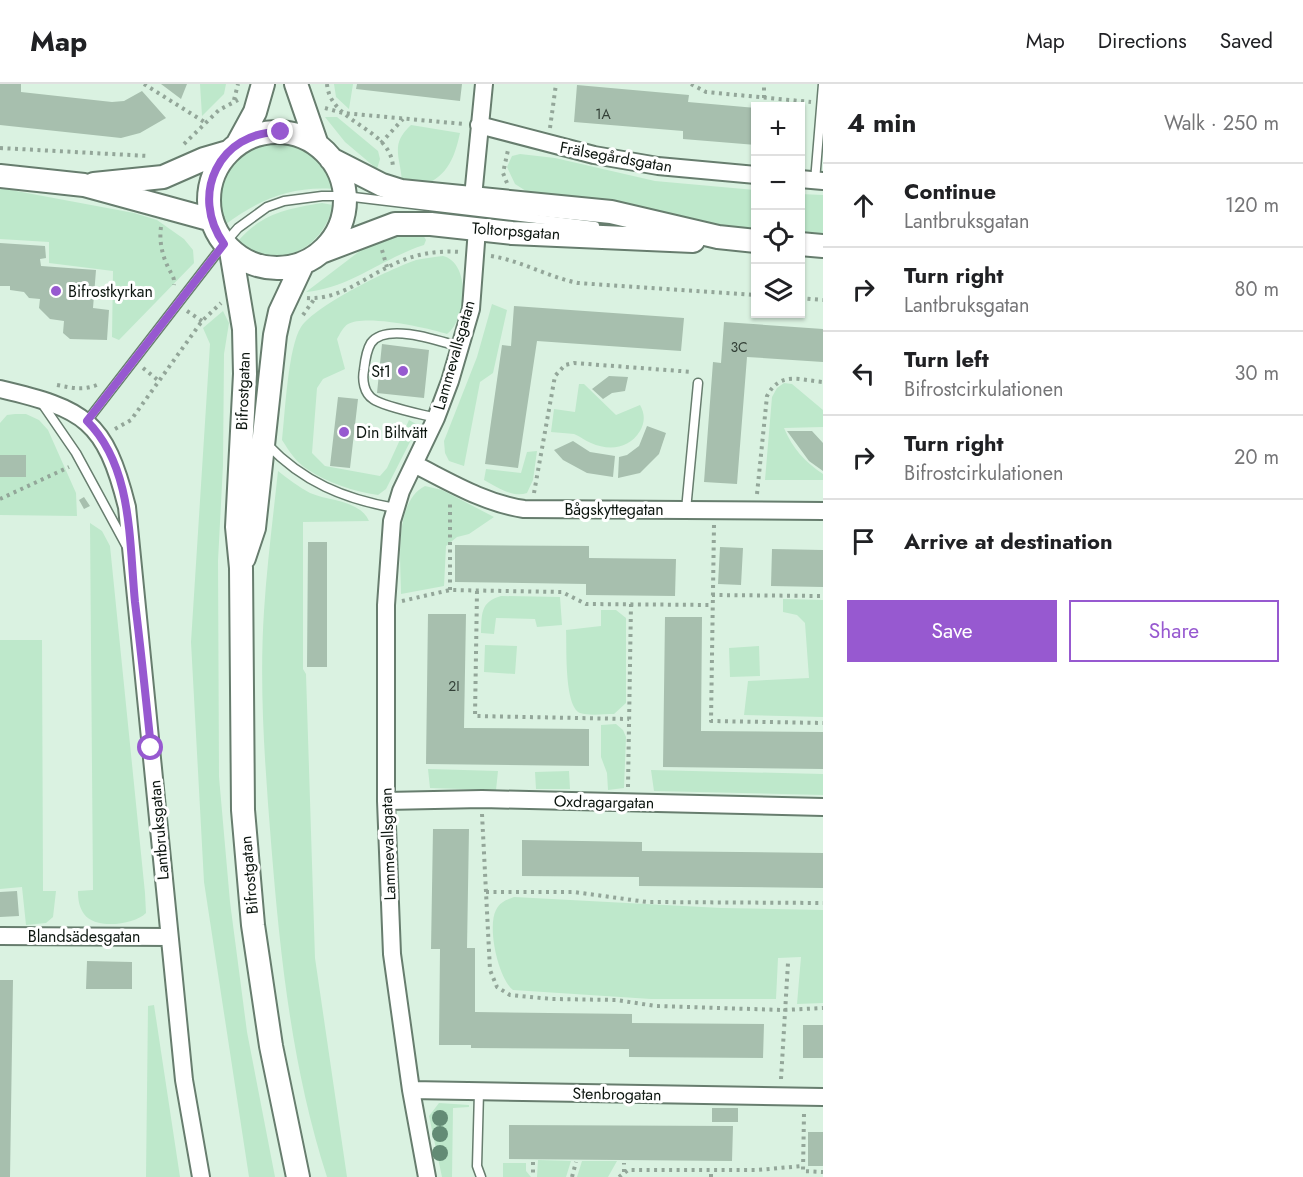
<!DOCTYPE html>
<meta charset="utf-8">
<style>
:root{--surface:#fff;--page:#f2f2f2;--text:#202124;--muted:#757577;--line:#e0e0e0;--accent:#9759d0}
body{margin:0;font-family:Jost,sans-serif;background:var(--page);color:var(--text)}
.controls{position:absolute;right:18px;top:18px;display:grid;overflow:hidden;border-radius:0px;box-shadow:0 2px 4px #0004}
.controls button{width:54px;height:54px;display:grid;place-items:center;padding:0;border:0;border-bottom:2px solid var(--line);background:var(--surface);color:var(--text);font:30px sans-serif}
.stop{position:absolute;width:18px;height:18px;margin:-14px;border:4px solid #9759d0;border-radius:50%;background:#fff}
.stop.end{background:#9759d0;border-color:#fff;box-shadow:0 2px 6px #0008}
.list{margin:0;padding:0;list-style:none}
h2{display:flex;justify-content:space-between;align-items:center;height:78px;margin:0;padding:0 24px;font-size:26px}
h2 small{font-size:20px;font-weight:400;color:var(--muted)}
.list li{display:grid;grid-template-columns:39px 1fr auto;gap:18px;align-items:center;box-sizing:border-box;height:84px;padding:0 24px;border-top:2px solid var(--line)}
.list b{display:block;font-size:22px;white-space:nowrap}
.list p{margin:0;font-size:20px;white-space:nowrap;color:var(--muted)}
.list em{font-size:20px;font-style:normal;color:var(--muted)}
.actions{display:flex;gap:12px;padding:18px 24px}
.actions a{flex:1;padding:14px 0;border:2px solid var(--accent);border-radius:0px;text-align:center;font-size:21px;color:var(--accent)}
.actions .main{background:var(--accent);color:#fff}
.icon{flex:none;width:33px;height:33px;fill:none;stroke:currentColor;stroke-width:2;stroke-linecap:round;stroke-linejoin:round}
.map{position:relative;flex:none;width:823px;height:1093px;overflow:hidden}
header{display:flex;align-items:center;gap:36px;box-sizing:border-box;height:84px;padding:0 30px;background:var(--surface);border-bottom:2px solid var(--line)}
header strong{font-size:28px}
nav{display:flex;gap:33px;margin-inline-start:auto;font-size:21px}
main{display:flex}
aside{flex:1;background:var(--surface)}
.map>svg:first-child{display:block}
.green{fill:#bee8cb}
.building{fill:#a7bfae}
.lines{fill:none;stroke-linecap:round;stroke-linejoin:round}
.lane-casing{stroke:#677d6e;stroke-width:11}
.street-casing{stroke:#677d6e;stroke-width:20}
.secondary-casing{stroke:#677d6e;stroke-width:26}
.path{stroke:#93a699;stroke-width:4;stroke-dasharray:3 4.5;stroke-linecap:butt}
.lane{stroke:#fff;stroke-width:8}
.street{stroke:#fff;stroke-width:16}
.secondary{stroke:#fff;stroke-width:22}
.tree{fill:#638b75}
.route{stroke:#9759d0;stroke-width:8}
.poi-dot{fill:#9759d0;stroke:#fff;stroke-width:2}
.labels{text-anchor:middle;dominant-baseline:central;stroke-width:6;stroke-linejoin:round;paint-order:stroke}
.number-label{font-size:14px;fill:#334037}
.street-label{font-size:16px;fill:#0c150f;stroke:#fff}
.poi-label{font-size:16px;fill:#0c150f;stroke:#fff;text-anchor:start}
</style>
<header>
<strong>Map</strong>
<nav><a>Map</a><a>Directions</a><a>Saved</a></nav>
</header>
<main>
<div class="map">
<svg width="823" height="1093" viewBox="0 0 823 1093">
<rect width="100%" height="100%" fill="#daf2e1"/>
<!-- green -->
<path class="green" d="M200,0h26l-2,10 -22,22z
M334,0h19l-4,25 -13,-12z
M325,33h12l41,34 2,8 -3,10 -32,-27z
M411,41l49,8c-5,23 -12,43 -36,52l-22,-4c-2,-25 -12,-37 9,-56z
M266,59c31,1 59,12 67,46 -41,-3 -75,11 -107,35 -14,-41 3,-66 40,-81z
M520,70l35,4 100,23 100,9v38l-55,-4 -174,-33 -11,-7 -8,-17 5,-11z
M0,104l134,25 23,7 27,19 9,11 1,13 -75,77 -7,-3 1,-66 -64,-8v-21l-49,-3z
M800,110l23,1v38l-22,-1z
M322,119l11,2c-10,45 -56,68 -95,36 25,-28 48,-32 84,-38z
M408,148l14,1 4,7 -2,5c-41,13 -74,43 -118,47l63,-48z
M443,172c28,7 24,63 4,78 -19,-6 -81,-20 -99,-10 -5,3 -8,10 -11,15l8,30 -22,10 -6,9 -5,65 13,13 55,10 7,-8 22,-48 7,4 -2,10 -28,55 -8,6c-23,-3 -52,-13 -71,-26 -11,-7 -18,-18 -25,-29 3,-26 6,-93 19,-113 15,-22 89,-58 115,-67 9,-2 19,-3 27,-4z
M492,220l15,6 -14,63 -13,9 -16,84 -15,-5 -4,-8 -1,-12 33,-84z
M223,227l6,12 -5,31 -1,111 -5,96 1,216 11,125 17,130 28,145h-26l-45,-295 -13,-240 19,-298 -7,-16z
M784,299l8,1 31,26v17l-39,1c9,21 20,33 39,46v6h-58l7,-83 5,-9z
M579,300h5l32,31 24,-10c5,9 5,17 0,26 -11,18 -31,20 -49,12 -6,-2 -11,-7 -17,-9 -7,-1 -15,-1 -23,-2l3,-23 21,3z
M15,330h11l13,6 9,10 28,63 1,23 -77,-1v-92l7,-8z
M537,367l-4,29 -6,13c-15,5 -30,-6 -43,-13l2,-11 35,4 6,-21z
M278,387c10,8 21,16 32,22 18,8 50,7 59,28l-66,1v147l3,5 9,284 32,219h-20c-35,-108 -47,-222 -56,-335 -6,-76 -12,-154 -7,-231 3,-47 9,-93 14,-140z
M425,402l17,4 52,27 -25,17 -12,3 -11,9 -2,40 -43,8c0,-30 -8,-92 24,-108z
M90,439l12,8 8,15 35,347 1,20c-12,12 -51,17 -62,1 -5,-7 -6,-15 -6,-23l15,-1z
M501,512l59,1 2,28 -25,2 -2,-8 -39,-1 -2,16 -13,-1c1,-19 -1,-31 20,-37z
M783,515l40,1v117l-79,-2 4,-34 61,-3 -4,-55 -8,-8 -14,-3z
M601,526h15l10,8v85l-12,11c-10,0 -25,2 -34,-1 -16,-7 -13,-66 -14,-83l35,-4z
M0,556h42l1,251h13l-3,26 -7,6 -20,2 -4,-38 -22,2z
M485,561l32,1 -2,28 -31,-2z
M759,562l1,30 -30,1 -1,-29z
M616,640l7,6 3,7 -2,51 -16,2 -1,-17 -6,-16v-32z
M428,685l70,2 -2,19 -66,-2z
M651,686l172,4v21l-169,-4z
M569,687l1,18h-34l-1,-17z
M514,813l207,11 102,2v93l-26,1 4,-47 -23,1 -2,41h-125l-138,-9c-15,-12 -26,-63 -17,-80 4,-8 10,-10 18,-13z
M154,921l26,172h-34l2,-171z
M439,1019l30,2v2l-16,1 -1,69h-10l-13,-61z
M538,1076l33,1 -5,16h-29z
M582,1077h35l-9,16h-31z
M503,1079h23v8l5,6h-28z"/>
<!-- building -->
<path class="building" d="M0,0h21v8l91,10 12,-1 18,-10 24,27 -26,15 -19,5 -121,-13z
M161,0h26l-6,15z
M357,0h105l-2,17 -104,-12z
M577,1l112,10 -1,7 68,6v37l-73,-6v-8l-109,-9z
M0,159l45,3 1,12 -6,1 1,7 55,4 -3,38 16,2 -2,30 -37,-1 -7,-6 1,-12 -14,-2 -11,-11 1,-9 -11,-1 -5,-6 -14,-2v-4h-10z
M514,222l170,12 -3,33 -144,-10 -19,127 -33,-4 17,-119 9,1z
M724,238l99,7v33l-76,-5 -10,127 -33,-2 9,-120 8,1z
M382,260l47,6 -5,48 -47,-5z
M609,292l19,1 -3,14 -13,2 -9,6 -11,-10z
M338,313l20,2 -8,69 -20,-2z
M647,342l19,7 -7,21 -19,19 -22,5 1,-21 8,-2 12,-9z
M787,347h25l11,12v28l-14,-10z
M573,357l17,11 25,4 -2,21 -26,-4 -24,-13 -9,-10z
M0,371h26v22h-26z
M84,413l6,9 -6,3 -5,-9z
M308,458h19v125h-20z
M455,461l134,1v12l87,1 -1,37 -89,-1v-11l-131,-2z
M720,463l23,1 -2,37 -23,-1z
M772,465l51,1v37l-52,-1z
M428,530h38l-2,114 125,1v37l-163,-2z
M665,533h37l-1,114 122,1v37l-160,-2z
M433,745h36l-2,119h8v64l157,2v9l132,1 -1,34 -134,-1v-8l-158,-1v-3h-32l1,-96h-9z
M522,756l120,2v9l181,2v35l-184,-2v-9l-117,-1z
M17,807l2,25 -19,1v-25z
M87,877l45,1v27h-46z
M0,896h13l-3,197h-10z
M803,941h20v33h-20z
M712,1024h26v14h-26z
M509,1041l224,1 -1,35 -223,-2z
M808,1048h15v34h-15z"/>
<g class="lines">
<defs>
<path id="lane" d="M815,97l8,-97
M41,318l35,51 50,92
M436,334c-15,-4 -52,-11 -63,-19 -9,-6 -11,-19 -9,-29 1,-9 2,-19 7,-27 15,-21 69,-2 89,4
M87,337l137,-177 14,-16 29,-21 17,-6 38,-5h23l250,30
M267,360c36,38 77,55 128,64
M686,426l12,-127
M479,1008l-2,74 4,11"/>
<path id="street" d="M479,41l115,30 64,11 98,9
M800,95l23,2
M473,113l11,-113
M0,305c85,20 105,31 127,118l57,573 17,97
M414,380c36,18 70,39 110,45l299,2
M386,717l96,-2 341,8
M0,852l169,1
M411,1006l412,7
M427,1093l-16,-87 -19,-136 -6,-153v-196l6,-84 9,-30 35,-73 14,-37 21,-72 6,-80"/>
<path id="secondary" d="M296,0l21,61
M209 116a68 68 0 1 1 136 0a68 68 0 1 1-136 0Z
M237,61l18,-33 8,-28
M331,75l51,26 19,6 210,21 107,25 38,4
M0,92l84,9 128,35
M94,100l69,-7 41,-18 24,-7
M800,160l23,2
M231,167l13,78 1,45 -8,153 4,41 2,242 10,115 18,121 27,131
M321,168l74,-28h36l81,9 181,8
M244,474l10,-30 21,-193 5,-23 23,-49"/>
</defs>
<!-- lane casing -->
<use href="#lane" class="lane-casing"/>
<!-- street casing -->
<use href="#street" class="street-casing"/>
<!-- secondary casing -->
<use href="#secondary" class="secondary-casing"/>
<!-- path -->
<path class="path" d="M144,0l62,39
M327,0c3,40 65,43 66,84
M691,0l15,8 105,10
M764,14v-14
M234,16l4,-16
M325,24l18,5 121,11
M550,44l6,-44
M381,59l22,-24
M184,60l35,-34 19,-10
M0,64l149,8
M507,99l-4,-10 5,-23
M161,143c-2,13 1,28 7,40 3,7 7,10 6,18
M382,166l5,17
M491,172c31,5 57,21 87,27l178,12
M307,214c31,2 54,-18 81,-31 22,-12 47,-17 72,-15
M800,214l23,2
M187,227l15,10
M303,231l12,-17
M143,284l16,13
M57,301c16,3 27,6 42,-1
M115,345l16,-9 71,-99 19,-18
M534,409l21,-117 10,-11 9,-2 119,9
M757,410l10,-98c13,-25 32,-16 56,-14
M0,415l69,-32
M714,441l-3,196 112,2
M450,506v-89
M477,507l-2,125 154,3
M712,511l111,1
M402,517l48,-11 112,2 24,12 126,1
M628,703l3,-183
M482,730l8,156 7,17 13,8 42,4 64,1 40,6 127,4 40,-2
M486,808h88l73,10 176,1
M781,995l7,-116
M804,1030l-1,57 20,1
M533,1078v15
M624,1088v-9
M572,1093l4,-15
M619,1093l9,-7h129l45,-4
M711,1093v-7"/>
<!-- lane -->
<use href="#lane" class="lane"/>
<!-- street -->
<use href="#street" class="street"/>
<!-- secondary -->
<use href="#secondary" class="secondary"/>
</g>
<!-- trees -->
<g class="tree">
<circle cx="440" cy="1034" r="8"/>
<circle cx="440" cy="1050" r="8"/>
<circle cx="440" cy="1069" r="8"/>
</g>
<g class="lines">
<!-- route -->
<path class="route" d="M151,664c-5,-49 -10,-97 -16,-146 -6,-60 -2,-135 -48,-181l137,-177c-35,-49 -5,-113 57,-112"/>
</g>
<!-- markers -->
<g class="poi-dot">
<circle cx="56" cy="207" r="6"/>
<circle cx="403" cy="287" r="6"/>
<circle cx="344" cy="348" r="6"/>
</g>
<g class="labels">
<!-- number labels -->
<g class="number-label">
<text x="603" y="30">1A</text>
<text x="739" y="263">3C</text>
<text x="454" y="602">2I</text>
</g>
<!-- street labels -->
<g class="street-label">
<text transform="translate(616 73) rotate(10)">Frälsegårdsgatan</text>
<text transform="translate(516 147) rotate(4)">Toltorpsgatan</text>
<text transform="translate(454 271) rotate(-74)">Lammevallsgatan</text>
<text transform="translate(243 307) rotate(-88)">Bifrostgatan</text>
<text x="614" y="425">Bågskyttegatan</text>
<text transform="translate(604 718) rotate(1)">Oxdragargatan</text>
<text transform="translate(159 746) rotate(-95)">Lantbruksgatan</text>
<text transform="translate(388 760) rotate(-92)">Lammevallsgatan</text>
<text transform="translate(249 791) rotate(-95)">Bifrostgatan</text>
<text x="84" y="852">Blandsädesgatan</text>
<text transform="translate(617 1010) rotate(1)">Stenbrogatan</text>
</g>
<!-- poi labels -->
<g class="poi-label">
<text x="68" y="207">Bifrostkyrkan</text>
<text x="391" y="287" text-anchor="end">St1</text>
<text x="356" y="348">Din Biltvätt</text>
</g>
</g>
</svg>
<div class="controls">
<button>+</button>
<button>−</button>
<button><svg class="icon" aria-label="locate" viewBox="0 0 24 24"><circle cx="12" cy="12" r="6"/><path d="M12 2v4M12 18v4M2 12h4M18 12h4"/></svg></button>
<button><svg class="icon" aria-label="layers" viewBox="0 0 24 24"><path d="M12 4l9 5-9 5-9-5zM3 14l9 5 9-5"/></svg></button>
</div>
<div class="stop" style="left:151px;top:664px"></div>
<div class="stop end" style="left:281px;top:48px"></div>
</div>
<aside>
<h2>4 min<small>Walk · 250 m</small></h2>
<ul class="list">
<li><svg class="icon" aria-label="ahead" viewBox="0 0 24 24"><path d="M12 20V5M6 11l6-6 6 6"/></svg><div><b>Continue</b><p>Lantbruksgatan</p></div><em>120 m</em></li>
<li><svg class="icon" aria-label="right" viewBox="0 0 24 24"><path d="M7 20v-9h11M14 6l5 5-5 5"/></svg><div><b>Turn right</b><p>Lantbruksgatan</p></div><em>80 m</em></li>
<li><svg class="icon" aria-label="left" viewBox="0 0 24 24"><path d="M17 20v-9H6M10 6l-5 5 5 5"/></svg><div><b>Turn left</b><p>Bifrostcirkulationen</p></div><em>30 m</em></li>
<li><svg class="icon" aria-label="right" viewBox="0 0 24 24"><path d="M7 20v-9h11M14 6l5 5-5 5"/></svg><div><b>Turn right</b><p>Bifrostcirkulationen</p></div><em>20 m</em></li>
<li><svg class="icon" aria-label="arrive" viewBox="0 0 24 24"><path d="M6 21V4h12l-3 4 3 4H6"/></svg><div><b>Arrive at destination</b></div></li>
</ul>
<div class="actions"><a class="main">Save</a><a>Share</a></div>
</aside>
</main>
